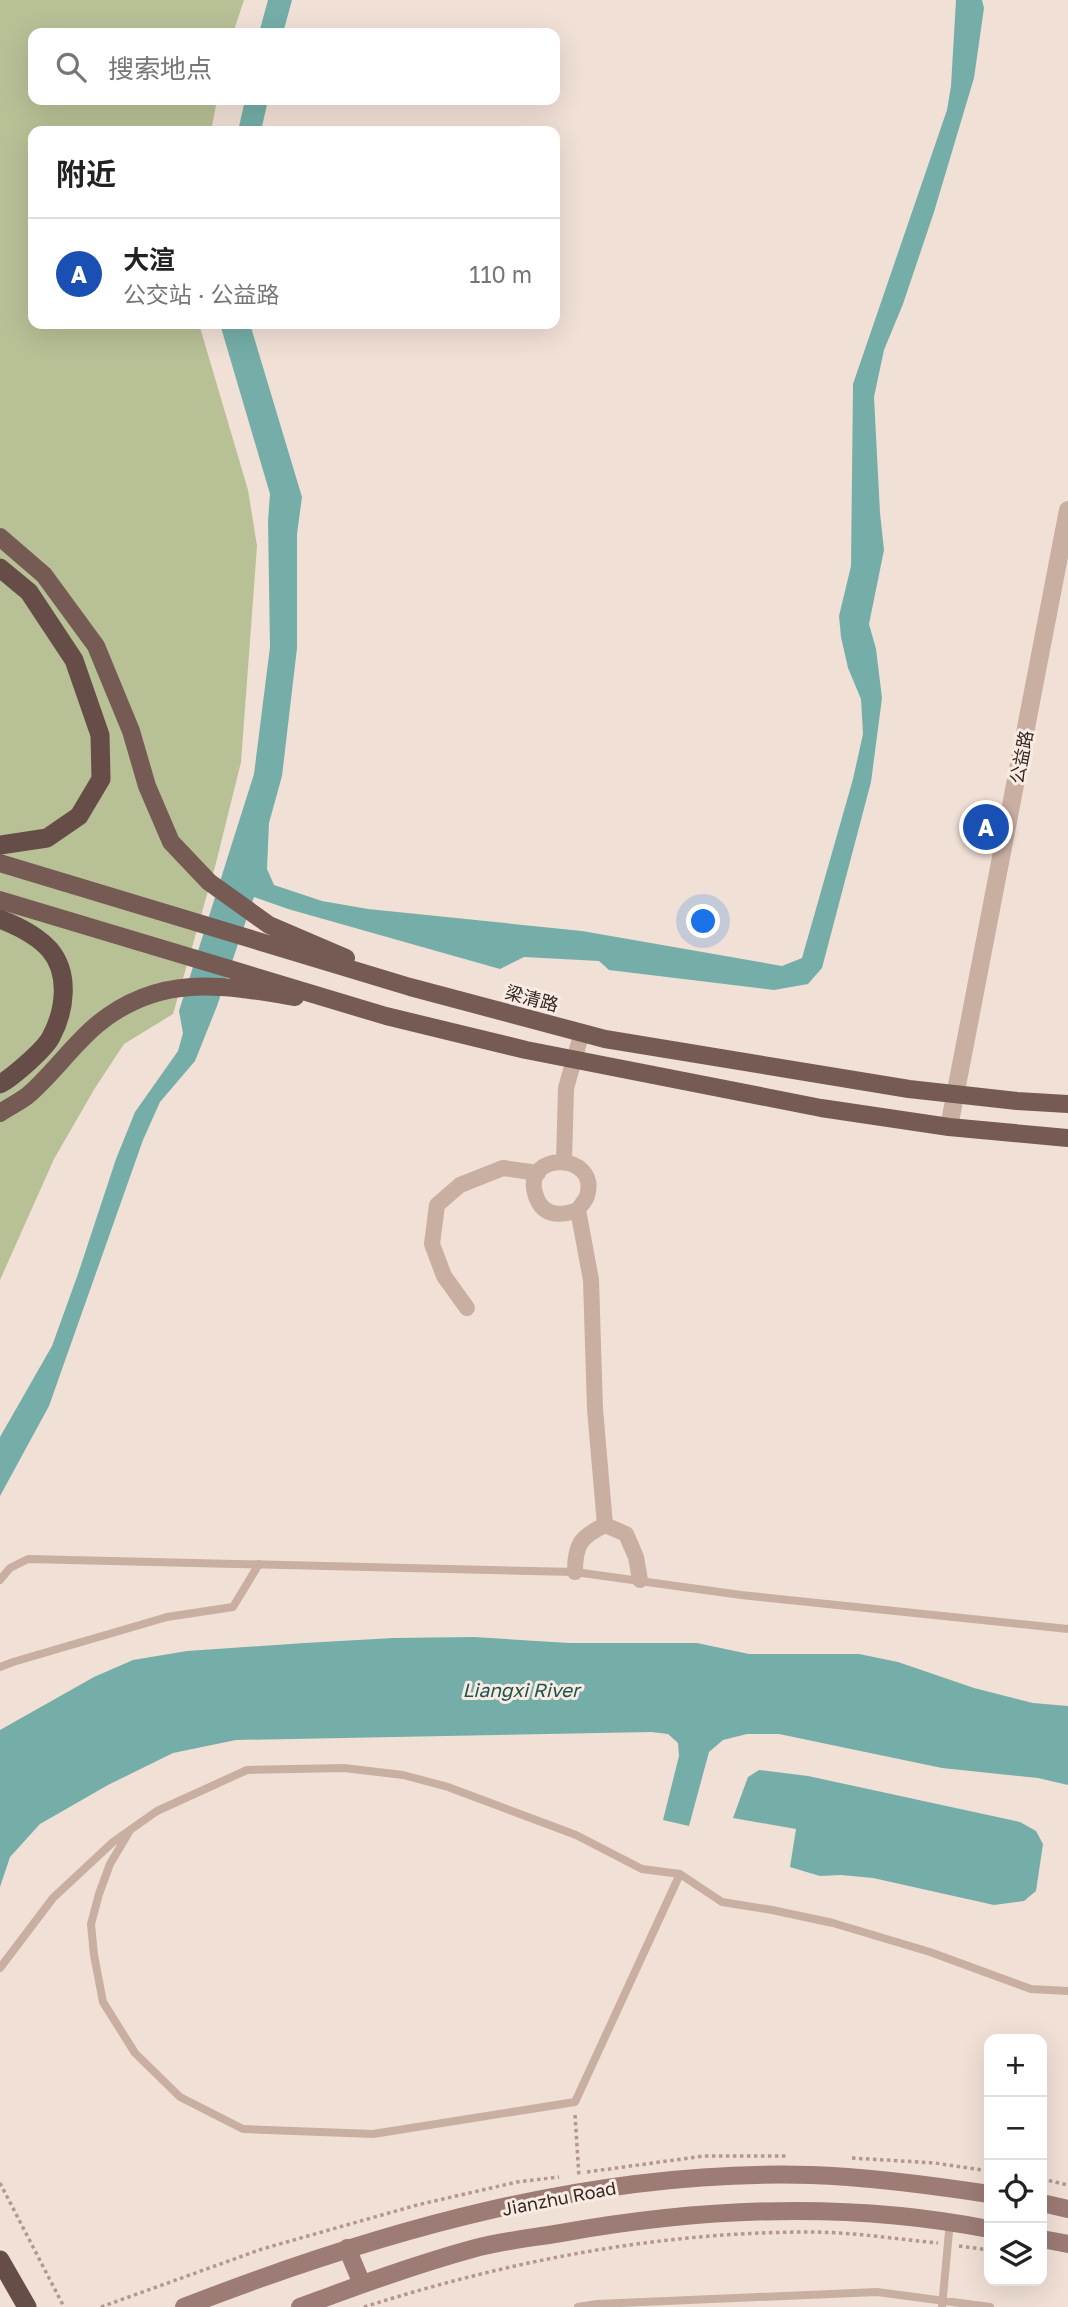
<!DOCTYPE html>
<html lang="zh">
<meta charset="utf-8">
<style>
:root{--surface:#fff;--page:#f6f6f6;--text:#222;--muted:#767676;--line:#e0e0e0;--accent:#1a5550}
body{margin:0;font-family:"Golos Text","Noto Sans SC",sans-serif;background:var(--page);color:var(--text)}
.controls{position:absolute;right:21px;bottom:21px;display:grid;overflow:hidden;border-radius:14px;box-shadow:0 7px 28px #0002}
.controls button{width:63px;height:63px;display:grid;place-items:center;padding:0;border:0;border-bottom:2px solid var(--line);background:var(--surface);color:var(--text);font:35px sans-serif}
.you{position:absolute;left:704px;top:922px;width:24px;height:24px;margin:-18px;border:5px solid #fff;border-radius:50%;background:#1a73e8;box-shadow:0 0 0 10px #1a73e833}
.badge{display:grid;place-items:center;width:46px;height:46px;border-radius:50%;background:var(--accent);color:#fff;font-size:23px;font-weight:700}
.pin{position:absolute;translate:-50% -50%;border:4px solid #fff;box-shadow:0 2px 7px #0006}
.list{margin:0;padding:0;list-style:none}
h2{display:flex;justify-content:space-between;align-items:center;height:91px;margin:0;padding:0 28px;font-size:30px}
h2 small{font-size:23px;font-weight:400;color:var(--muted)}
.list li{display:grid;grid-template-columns:46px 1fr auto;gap:21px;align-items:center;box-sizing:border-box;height:112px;padding:0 28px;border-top:2px solid var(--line)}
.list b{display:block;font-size:26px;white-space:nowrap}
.list p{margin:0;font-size:23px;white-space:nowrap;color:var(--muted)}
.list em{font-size:23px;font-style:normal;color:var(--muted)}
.icon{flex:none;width:38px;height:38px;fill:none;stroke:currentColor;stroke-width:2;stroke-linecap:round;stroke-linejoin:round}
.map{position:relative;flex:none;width:1068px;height:2307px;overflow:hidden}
.search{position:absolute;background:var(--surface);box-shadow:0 7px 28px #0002;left:28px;top:28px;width:532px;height:77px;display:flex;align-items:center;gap:18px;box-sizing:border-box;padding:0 24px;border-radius:14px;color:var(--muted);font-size:26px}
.panel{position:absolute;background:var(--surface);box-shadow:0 7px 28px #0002;left:28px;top:126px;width:532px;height:203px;border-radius:14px}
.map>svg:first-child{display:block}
.green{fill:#b8c096}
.water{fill:#75aea8}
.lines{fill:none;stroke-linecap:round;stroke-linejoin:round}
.path{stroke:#b4978d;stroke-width:3.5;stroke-dasharray:3.5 3.5;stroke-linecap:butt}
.service{stroke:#c9aea2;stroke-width:8}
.minor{stroke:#c9aea2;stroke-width:16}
.tertiary{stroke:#c9aea2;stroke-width:18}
.secondary{stroke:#9c7c74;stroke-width:18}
.primary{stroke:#765b55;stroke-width:18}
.trunk{stroke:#664d48;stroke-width:19}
.labels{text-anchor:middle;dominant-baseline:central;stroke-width:6;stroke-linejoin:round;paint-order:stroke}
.street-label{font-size:18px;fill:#332725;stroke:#f9ebe2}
.water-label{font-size:19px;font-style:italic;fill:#1a5550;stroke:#f9ebe2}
</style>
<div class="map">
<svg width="1068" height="2307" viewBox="0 0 1068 2307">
<rect width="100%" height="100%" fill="#f1e0d6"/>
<!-- green -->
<path class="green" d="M0,0h244l-11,33h-200v67h184l-6,31h-178v193h166l49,166 9,56 -16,216 -25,101 -43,151 -49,30 -29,44 -41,71 -54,121z"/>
<!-- water -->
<path class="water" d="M268,0h24l-9,33h-24z
M956,0h26l2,8 -10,70 -40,134 -31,92 -19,46 -10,47 6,116 4,37 -15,74 7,25 6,49 -11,84 -49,186 -14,16 -34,6 -165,-20 -10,-9 -75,-4 -24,12 -212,-60 -34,-12 -37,109 -22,55 -35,41 -17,38 -94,266 -49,90v-59l52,-91 26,-72 38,-115 19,-47 43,-61 5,-18 -4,-22 75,-237 16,-127 -2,-126 2,-27 -50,-170h30l52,173 -5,37v114l-15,128 -13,47 -2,46 7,16 48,16 46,8 214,22 200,35 20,-8 51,-179 10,-45 -2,-35 -13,-31 -7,-31 -2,-21 12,-50 2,-182 94,-274 4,-24z
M245,100h23l-7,31h-23z
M474,1637l95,6h128l52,11h110l39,8 76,26 59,15 35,3v79l-30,-7 -96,-10 -163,-34h-32l-24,6 -14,12 -20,74 -26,-6 16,-64 -1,-13 -10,-9 -17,-2 -415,8 -63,13 -65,32 -68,39 -30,33 -10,30v-157l94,-53 39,-17 54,-9 118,-8 88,-5z
M759,1770l49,6 212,46 16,9 7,13 -7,47 -12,10 -30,4 -121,-27 -32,-3 -21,1 -30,-9 6,-38 -63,-11 15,-41z"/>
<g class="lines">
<!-- path -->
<path class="path" d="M575,2115l4,62
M852,2158l83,5 54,8
M587,2172l117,-16h84
M1042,2179l26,6
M0,2183l64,124
M959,2246l30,4
M101,2307l161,-58 155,-44 100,-23 42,-5
M364,2307c145,-46 293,-75 446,-75 42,0 86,7 128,11"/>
<!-- service -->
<path class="service" d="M0,1580l10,-12 18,-9 547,13 166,23 327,34
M0,1667l13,-5 154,-45 66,-10 26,-43
M129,1832l-19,32 -11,30 -8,30 3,31 9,47 32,51 45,44 63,32 130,5 202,-32 105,-228
M0,1968l53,-70 60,-56 44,-31 90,-41 97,-2 59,7 45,12 128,48 66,34 38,5 42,28 50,8 61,13 97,29 101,37 37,2
M578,2307l19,-3 280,-12 113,15
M942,2307l8,-86"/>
<!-- minor -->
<path class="minor" d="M564,1161l2,-73 16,-56
M467,1308l-23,-32 -12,-32 5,-39 23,-20 43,-17 35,5
M605,1525l21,9 10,23 4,23
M575,1572c0,-27 5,-35 30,-47l-10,-116 -4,-129 -13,-70c2,-4 8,-10 9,-14 13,-44 -64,-45 -52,-3 6,23 23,24 43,17"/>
<!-- tertiary -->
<path class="tertiary" d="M949,1127l119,-617"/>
<!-- secondary -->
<path class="secondary" d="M1042,2203l26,6
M1042,2239l26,5
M347,2248l15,36
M184,2307c198,-77 411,-138 627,-132 60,2 119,10 178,19
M300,2307c57,-21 114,-42 172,-58 28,-8 59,-11 89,-16 140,-25 287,-32 428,-4"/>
<!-- primary -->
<path class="primary" d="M0,537l44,38 52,71 35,85 16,55 24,56 38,40 60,43 77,33
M0,863l410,124 195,52 304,50 108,12 51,3
M0,900l386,116 140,34 295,58 128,19 119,11
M0,1113c9,-6 19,-11 27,-17 26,-22 46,-52 72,-73 62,-50 124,-38 196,-26"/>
<!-- trunk -->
<path class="trunk" d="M0,568l29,24 45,68 26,75 1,44 -22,37 -32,22 -47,7
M0,919c18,7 37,16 50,31 20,24 15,61 1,87 -6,12 -38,40 -51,47
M0,2260l27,47"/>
</g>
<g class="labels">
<!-- street labels -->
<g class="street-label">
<text transform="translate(1021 757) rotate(-79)">公益路</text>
<text transform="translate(532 998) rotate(15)">梁清路</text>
<text transform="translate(559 2198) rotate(-11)">Jianzhu Road</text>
</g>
<!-- water labels -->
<g class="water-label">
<text x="521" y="1689">Liangxi River</text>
</g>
</g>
</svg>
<div class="controls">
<button>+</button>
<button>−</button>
<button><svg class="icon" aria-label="locate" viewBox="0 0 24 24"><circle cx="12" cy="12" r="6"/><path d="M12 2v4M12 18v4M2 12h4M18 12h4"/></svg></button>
<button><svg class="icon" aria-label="layers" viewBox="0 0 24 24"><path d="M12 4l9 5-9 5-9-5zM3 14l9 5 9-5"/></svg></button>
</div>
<div class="you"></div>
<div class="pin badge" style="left:986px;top:827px;background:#1a4fb4">A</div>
<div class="search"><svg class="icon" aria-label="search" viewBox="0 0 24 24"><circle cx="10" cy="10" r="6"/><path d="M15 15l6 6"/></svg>搜索地点</div>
<section class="panel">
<h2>附近<small></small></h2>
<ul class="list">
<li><span class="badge" style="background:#1a4fb4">A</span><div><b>大渲</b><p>公交站 · 公益路</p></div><em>110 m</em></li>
</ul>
</section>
</div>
